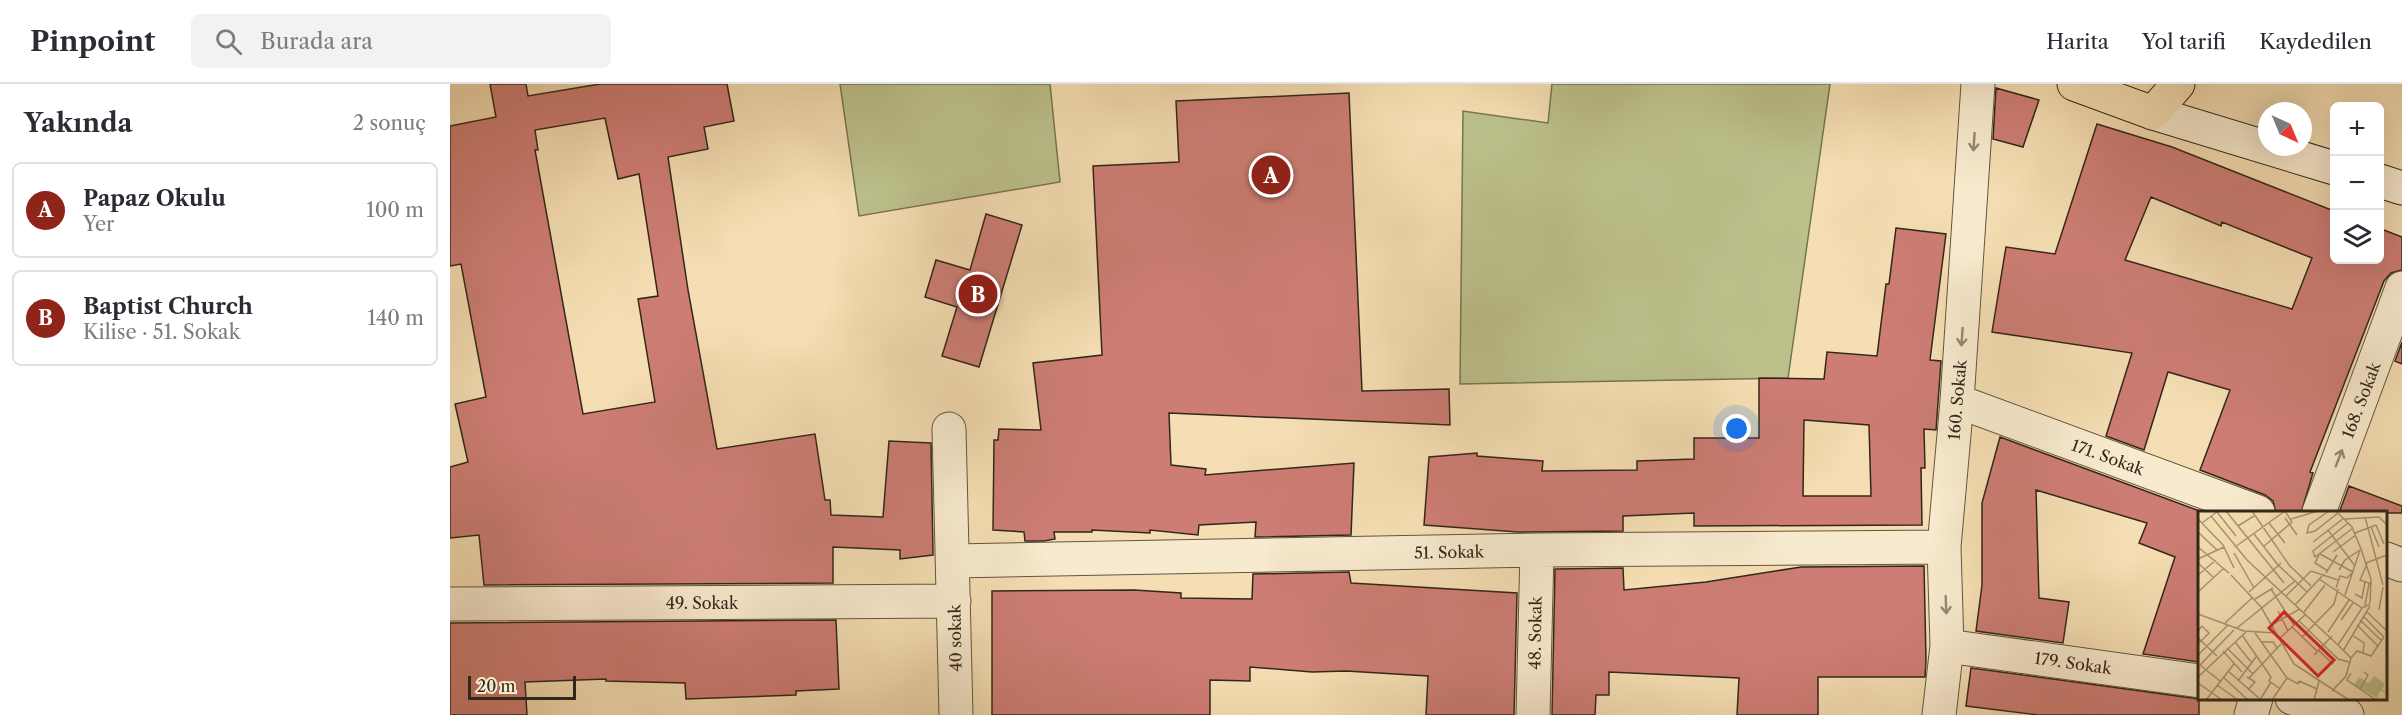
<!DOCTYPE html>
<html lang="tr">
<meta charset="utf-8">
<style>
:root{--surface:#fff;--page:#f2f2f3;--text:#2b2b33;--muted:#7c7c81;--line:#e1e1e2;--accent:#8f2418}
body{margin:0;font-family:"Libre Caslon Text",serif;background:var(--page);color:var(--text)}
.controls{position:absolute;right:18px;top:18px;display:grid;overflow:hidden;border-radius:9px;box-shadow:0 6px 24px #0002}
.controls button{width:54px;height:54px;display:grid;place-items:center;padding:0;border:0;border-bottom:2px solid var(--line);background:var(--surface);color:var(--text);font:30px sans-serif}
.compass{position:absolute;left:1808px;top:18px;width:54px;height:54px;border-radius:50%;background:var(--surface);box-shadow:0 6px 24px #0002;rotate:136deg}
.scale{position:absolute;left:18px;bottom:15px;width:108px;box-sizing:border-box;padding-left:6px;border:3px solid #32271a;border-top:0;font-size:16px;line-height:21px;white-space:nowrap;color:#32271a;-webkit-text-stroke:4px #f8eace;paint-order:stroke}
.you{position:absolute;left:1287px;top:345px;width:21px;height:21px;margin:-15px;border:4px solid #fff;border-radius:50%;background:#1a73e8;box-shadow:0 0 0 9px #1a73e833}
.badge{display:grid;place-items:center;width:39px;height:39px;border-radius:50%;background:var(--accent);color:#fff;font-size:20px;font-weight:700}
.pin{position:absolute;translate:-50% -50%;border:3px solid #fff;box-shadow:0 2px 6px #0006}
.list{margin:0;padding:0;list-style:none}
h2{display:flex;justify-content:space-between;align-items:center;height:78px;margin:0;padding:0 24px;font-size:26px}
h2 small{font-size:20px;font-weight:400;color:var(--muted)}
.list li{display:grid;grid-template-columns:39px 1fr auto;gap:18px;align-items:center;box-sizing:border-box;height:96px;margin:0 12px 12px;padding:0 12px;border:2px solid var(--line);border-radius:9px}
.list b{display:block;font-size:22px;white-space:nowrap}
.list p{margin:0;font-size:20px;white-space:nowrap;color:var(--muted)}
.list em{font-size:20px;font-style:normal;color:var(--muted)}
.icon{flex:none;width:33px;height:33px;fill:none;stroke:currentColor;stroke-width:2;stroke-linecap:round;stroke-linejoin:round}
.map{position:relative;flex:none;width:1952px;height:631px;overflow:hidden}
header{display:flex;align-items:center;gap:36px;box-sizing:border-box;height:84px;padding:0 30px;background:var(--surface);border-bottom:2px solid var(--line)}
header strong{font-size:28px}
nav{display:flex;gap:33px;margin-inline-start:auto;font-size:21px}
.search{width:420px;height:54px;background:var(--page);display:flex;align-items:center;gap:15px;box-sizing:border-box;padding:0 21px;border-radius:9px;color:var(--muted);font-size:22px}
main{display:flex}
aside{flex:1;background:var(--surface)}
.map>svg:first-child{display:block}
.green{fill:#bcc18c;stroke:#777453;stroke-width:1.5}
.building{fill:#cd7d74;stroke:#32271a;stroke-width:1.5;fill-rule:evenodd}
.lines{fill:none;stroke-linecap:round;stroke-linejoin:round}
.minor-casing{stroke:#635540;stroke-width:35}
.secondary-casing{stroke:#32271a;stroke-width:35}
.primary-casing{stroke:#32271a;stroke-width:35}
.minor{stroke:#f8eace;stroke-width:33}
.secondary{stroke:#f8eace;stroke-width:33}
.primary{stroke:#f5deb3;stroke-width:33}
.oneway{stroke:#958874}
.labels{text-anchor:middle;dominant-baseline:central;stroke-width:6;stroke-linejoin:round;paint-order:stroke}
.street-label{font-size:16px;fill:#32271a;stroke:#f8eace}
.inset-road{fill:none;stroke:#a79576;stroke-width:1.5}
.view{fill:#d62828;fill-opacity:0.15;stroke:#d62828;stroke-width:3}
.inset-edge{fill:none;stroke:#32271a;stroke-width:3}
</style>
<header>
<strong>Pinpoint</strong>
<div class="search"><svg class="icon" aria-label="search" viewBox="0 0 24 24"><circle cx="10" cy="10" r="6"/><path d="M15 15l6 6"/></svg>Burada ara</div>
<nav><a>Harita</a><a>Yol tarifi</a><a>Kaydedilen</a></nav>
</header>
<main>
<aside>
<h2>Yakında<small>2 sonuç</small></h2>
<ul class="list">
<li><span class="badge">A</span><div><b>Papaz Okulu</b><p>Yer</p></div><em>100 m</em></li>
<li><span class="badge">B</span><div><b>Baptist Church</b><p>Kilise · 51. Sokak</p></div><em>140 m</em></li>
</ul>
</aside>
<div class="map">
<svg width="1952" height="631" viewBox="0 0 1952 631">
<rect width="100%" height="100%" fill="#f5deb3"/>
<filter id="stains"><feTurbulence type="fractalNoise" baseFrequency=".00333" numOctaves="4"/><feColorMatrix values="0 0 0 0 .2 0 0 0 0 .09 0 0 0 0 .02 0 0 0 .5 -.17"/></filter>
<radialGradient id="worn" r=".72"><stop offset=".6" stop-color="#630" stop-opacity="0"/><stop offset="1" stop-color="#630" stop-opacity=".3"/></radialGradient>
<!-- green -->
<path class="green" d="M390,0h210l10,98 -201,34z
M1102,0h278l-42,294 -328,6 3,-273 85,12z"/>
<!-- building -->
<path class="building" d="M40,0h36l2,12 72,-12h127l7,37 -30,6 4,22 -40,8 20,133 29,159 98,-15 10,66h5l1,15 52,2 6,-76 42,2 2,112 -33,4v-9l-67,-3v36l-349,2 -5,-50 -29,3v-71l18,-5 -13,-58 31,-7 -25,-133 -11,2v-140l46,-9zM155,34l13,61 21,-5 19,122 -20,3 17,103 -72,12 -48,-264h3l-3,-20z
M1546,4l43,12 -16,47 -30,-8z
M899,9l13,298 87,-2 1,36 -281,-12 2,52 35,4 -1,6 149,-12 -3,72 -96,2 1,-15 -57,3 -1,10 -48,-5v3l-58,-3v2h-38l1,7 -11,2h-19l-1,-9 -31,-2 1,-90h4l1,-11 42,1 -8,-67 69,-8 -9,-189 86,-4 -3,-61z
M1647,40l75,23 162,64v49h45v-32l23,9v33l-11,3 -7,8 -74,191 3,1 -12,40h-25l-3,-12 -8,-6 -65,-25 30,-80 -62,-18 -24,78 -38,-14 26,-83 -140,-21 14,-85 49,7zM1701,113l70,29 1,-4 90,36 -20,51 -167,-49z
M536,130l36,11 -43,142 -37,-11 15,-49 -32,-10 11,-37 34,10z
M1446,144l50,6 -16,126 11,1 -5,69 -12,-1 1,39h-4l1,57 -228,1v-13l-71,3v15l-105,1 -94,-7 5,-68 48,-4v3l66,5 -1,10 95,-1v-9l57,-2v-21h65v-60l65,1 3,-27 50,4 9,-72h3zM1354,336l65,5 2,71h-68z
M1952,258v22l-7,-3z
M1550,353l205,76h-6v149l-56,-8 32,-97 -36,-14 8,-20 -111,-33 3,108 30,4 -6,41 -87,-12 6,-46v-82z
M1899,402l53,20v7h-63z
M1474,482l2,94 -1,17h-107v38h-81l2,-37 -130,-6v23h-13l-1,20h-43l3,-146 68,-1 1,22 82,-8 95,-15z
M899,488l2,11 166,10 -3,122h-88l2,-39 -82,-5 -34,1 -62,-5v14l-40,-1v35h-218v-124l142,-1 47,3v5l71,1 1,-25z
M386,536l3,69 -43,2v4l-110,4 -1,-16 -79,-2v-2l-81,3 2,33h-77v-92z
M1521,584l228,31v16h-160l-73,-9z"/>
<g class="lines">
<defs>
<path id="minor" d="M1507,317l301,111
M499,345l7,286
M1869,428l83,-224
M1936,475l16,6
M504,477l583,-11 407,-3
M0,520l504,-3
M1497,562l253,35
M1842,614l55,17
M1083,631l4,-165
M1489,631l8,-69 -3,-99 13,-146 21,-317
M1801,631l5,-17"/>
<path id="secondary" d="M1703,29l181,55
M1930,97l22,7"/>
<path id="primary" d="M1624,0l79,29 25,-29"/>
</defs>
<!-- minor casing -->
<use href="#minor" class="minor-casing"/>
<!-- secondary casing -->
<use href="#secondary" class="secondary-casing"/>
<!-- primary casing -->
<use href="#primary" class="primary-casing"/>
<!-- minor -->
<use href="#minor" class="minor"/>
<!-- secondary -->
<use href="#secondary" class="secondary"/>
<!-- primary -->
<use href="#primary" class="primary"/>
</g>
<!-- one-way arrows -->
<defs><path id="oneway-shaft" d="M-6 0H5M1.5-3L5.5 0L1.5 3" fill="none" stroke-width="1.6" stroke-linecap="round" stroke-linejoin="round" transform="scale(1.5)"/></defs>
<g class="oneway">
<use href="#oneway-shaft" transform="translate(1524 58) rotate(94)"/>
<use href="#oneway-shaft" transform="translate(1512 253) rotate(94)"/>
<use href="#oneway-shaft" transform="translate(1889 374) rotate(-69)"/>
<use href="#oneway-shaft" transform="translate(1496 521) rotate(88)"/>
</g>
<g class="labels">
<!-- street labels -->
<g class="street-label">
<text transform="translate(1507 316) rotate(-85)">160. Sokak</text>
<text transform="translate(1911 316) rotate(-69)">168. Sokak</text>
<text transform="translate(1658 373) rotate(20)">171. Sokak</text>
<text transform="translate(999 468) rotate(-1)">51. Sokak</text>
<text x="252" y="519">49. Sokak</text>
<text transform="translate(1085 549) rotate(-89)">48. Sokak</text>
<text transform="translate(505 554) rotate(-91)">40 sokak</text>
<text transform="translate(1623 579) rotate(8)">179. Sokak</text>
</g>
</g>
<!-- overview -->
<g transform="translate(1748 427)">
<rect width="189" height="189" fill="#f5deb3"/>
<path d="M176,165l11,8 -3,5 5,4 -7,-2 -3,7 -23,-13 5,-8 10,6z" fill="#bcc18c"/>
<path class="inset-road" d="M28,0l58,72M54,0l37,54 22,21M131,0l-20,14 -2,8 8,-2 23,-18M138,0l16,16 9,22 10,30 -1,24M19,1l19,24M13,5l36,44 91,85M167,6l18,68M87,7l12,17M0,8l25,26 11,23M93,8l27,-8M147,8l34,-2 8,8M4,12l16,-12M71,12l16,20M150,12l-35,28 2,6 38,-29M178,14l8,19M40,15l16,-10M173,16l8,20M130,19l27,36M0,21l19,18M157,22l21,-8M56,23l24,31 29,27M115,31l31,-24M0,36l31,26M37,36l50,-36M65,36l29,-25 -7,-11M135,41l23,-17M36,42l20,35M122,43l33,18 -6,6 -7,-2 -4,12M121,44l-4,8 13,8M0,48l26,-12M0,52l15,14M168,52l21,-8M169,53l-7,16 12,4M141,59l6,-10 15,-10M128,62l11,-18M0,64l18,-15M33,64l30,32 33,57 55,36M121,68l43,29M73,78l23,36M1,80l25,-23M51,81l32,-29M157,83l7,4 3,-16M147,84l15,-45M88,85l25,-25 27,9M57,88l18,-11M97,94l29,-31M167,94l4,-21M181,99l4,-23M80,100l10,20M168,100l21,20M106,101l21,-27M0,103l46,17 32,2M165,105l21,21M143,109l12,-17M162,109l22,21M101,110l39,38 11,3M27,112l28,-26M73,114l29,-16M159,114l21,21M94,116l25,24M39,117l58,-47M0,120l4,-5 7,7 -11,11M130,121l21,-32M57,122l32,45 11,6 1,-3M44,124l29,42 -2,4 10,7M154,124l12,8 -1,10M104,126l32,-33 4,-15M0,127l19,18M81,128l27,-25M37,131l16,20M63,131h12l5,7M29,137l26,26M120,139l15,14M25,140l19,21M145,140l27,-45M0,144l30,-30M116,144l18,-19M153,147l6,-7 14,5 13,-19M30,160l32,28M153,162l-4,7 29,20M0,166l48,-45M25,166l25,23M49,166l8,5 -7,8M51,167l32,-34M22,170l-20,-16 34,-35M40,170l18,-24M101,170l18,8M0,172l24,17M19,174l21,15M162,178l8,-14 -4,-3M134,180l14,-15 5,-18 -13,-13 24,-37 8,-4M8,189l28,-36M62,189l11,-18M74,189l15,-22M116,189l5,-19"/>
<path class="view" d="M86,101l50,48 -16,16 -49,-48z"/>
<rect width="189" height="189" class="inset-edge"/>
</g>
<rect width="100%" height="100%" filter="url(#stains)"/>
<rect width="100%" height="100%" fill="url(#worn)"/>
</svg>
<div class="controls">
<button>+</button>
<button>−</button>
<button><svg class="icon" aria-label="layers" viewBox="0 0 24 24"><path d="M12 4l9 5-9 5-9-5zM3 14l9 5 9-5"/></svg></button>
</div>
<svg class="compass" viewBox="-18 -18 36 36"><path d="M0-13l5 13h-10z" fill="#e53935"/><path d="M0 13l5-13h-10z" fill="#7c7c81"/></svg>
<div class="scale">20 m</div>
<div class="you"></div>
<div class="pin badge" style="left:821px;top:91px">A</div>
<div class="pin badge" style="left:528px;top:210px">B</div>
</div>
</main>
